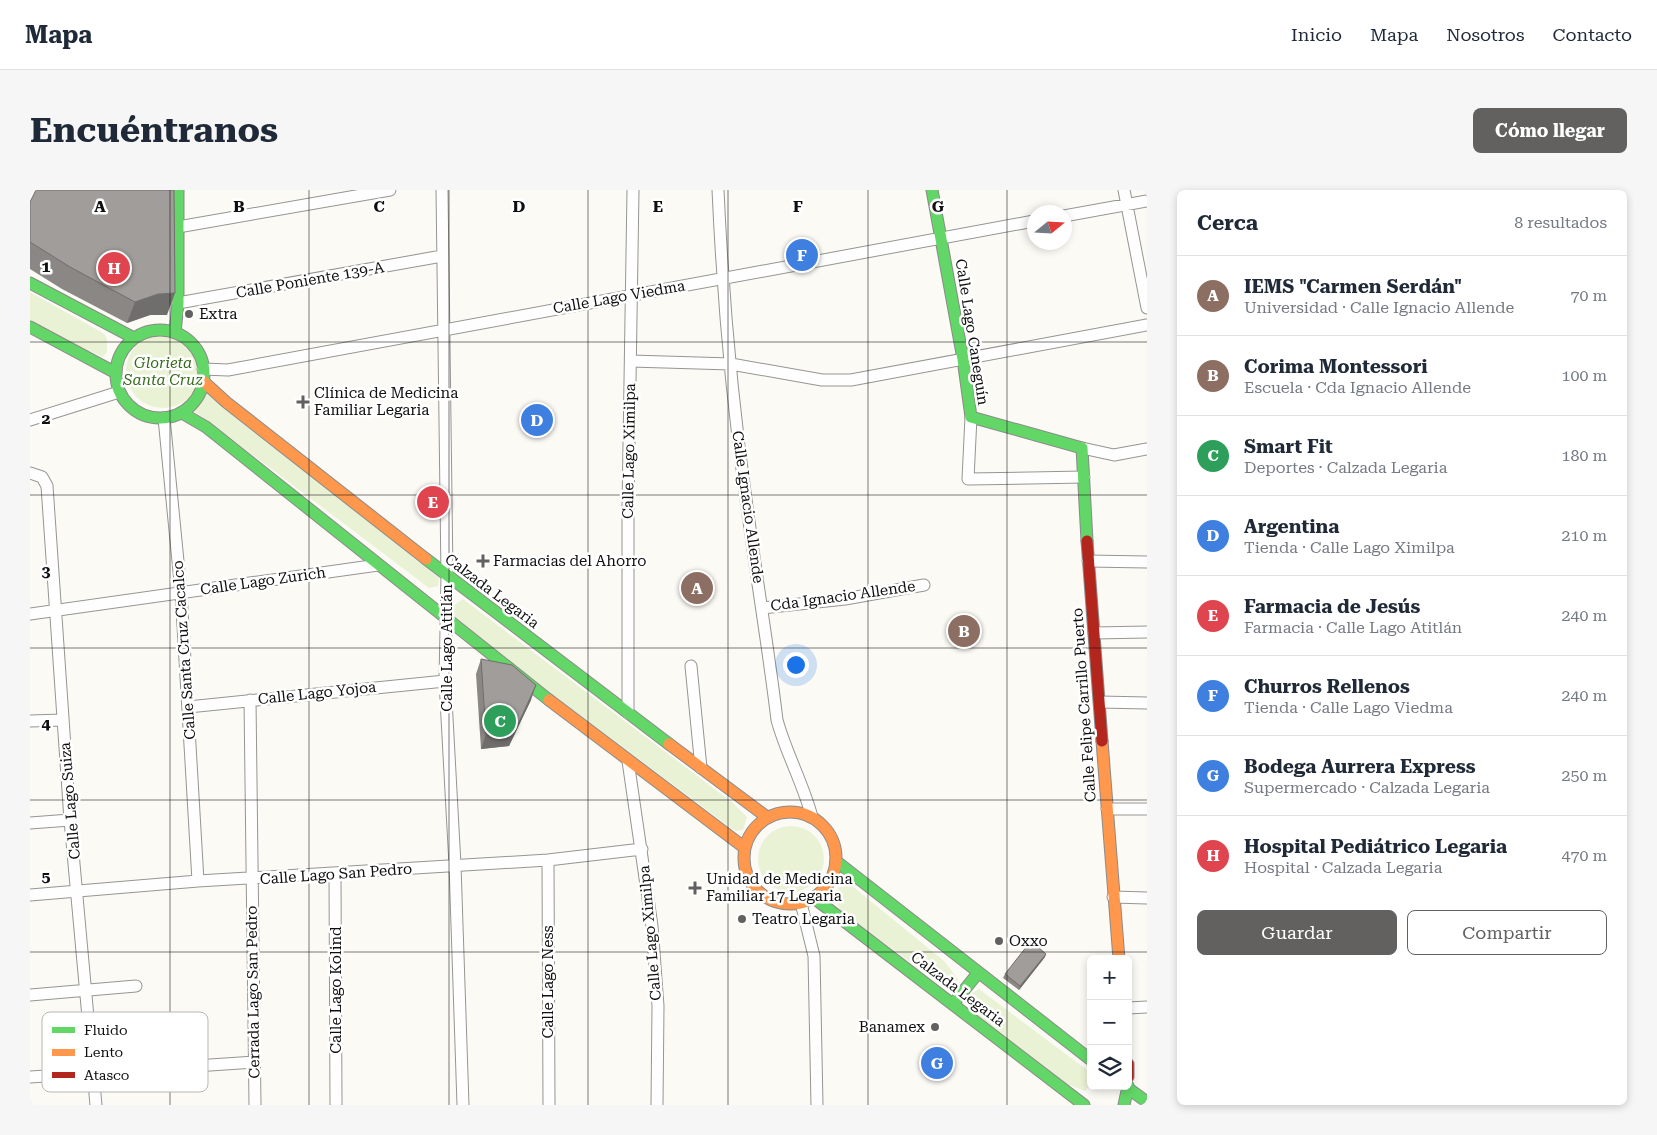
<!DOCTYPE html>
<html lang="es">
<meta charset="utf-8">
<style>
:root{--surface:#fff;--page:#f6f6f7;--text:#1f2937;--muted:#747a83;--line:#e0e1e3;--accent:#626160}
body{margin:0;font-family:"Roboto Serif",serif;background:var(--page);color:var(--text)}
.controls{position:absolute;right:15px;bottom:15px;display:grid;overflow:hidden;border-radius:8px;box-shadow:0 2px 8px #0003}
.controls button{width:45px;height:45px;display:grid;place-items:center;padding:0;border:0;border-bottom:1px solid var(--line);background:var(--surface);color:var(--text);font:25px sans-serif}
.compass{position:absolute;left:997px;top:15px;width:45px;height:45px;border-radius:50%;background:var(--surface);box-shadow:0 2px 8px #0003;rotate:72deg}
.you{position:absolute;left:765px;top:474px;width:18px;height:18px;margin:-12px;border:4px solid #fff;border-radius:50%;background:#1a73e8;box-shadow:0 0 0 8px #1a73e833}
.badge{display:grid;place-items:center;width:32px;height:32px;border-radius:50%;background:var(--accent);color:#fff;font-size:16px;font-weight:700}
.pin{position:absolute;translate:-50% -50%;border:2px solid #fff;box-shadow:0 1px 5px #0006}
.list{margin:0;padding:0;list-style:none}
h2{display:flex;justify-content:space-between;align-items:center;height:65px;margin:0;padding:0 20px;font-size:21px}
h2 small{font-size:16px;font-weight:400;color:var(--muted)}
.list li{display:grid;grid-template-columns:32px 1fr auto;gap:15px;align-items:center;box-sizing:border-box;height:80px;padding:0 20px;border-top:1px solid var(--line)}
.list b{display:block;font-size:19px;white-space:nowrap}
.list p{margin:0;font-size:16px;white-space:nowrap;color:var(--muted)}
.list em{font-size:16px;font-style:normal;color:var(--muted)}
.actions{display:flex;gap:10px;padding:15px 20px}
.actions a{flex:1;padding:11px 0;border:1px solid var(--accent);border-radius:8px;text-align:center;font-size:18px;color:var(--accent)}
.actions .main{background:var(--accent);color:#fff}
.icon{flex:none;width:28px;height:28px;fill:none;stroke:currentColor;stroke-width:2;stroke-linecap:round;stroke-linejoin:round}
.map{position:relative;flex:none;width:1117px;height:915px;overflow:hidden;border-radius:8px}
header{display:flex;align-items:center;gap:30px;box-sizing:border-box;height:70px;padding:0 25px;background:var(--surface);border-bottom:1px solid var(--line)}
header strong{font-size:24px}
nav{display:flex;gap:28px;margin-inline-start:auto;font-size:18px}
.intro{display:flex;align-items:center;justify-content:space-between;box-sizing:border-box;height:120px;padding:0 30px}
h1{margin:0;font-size:35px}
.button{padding:12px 22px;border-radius:8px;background:var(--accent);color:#fff;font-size:18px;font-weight:700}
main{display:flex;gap:30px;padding:0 30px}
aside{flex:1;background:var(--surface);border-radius:8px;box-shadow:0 2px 8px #0003}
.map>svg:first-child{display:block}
.green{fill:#e9f2d5}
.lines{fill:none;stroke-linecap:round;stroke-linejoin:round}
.street-casing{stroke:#969593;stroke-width:13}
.fast-casing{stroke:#8c8b89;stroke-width:13}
.slow-casing{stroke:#8c8b89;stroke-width:13}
.jam-casing{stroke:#8c8b89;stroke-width:13}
.street{stroke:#fffefe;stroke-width:11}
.fast{stroke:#63d668;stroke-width:11}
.slow{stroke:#ff974d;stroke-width:11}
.jam{stroke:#b3261e;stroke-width:11}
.wall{fill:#8a8784}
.shaded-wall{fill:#706e6c}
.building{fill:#a09d9a;stroke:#706e6c}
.grid{fill:none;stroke:#0f0f0f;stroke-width:1;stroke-opacity:0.55}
.poi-dot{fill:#626160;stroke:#fff;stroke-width:2}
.labels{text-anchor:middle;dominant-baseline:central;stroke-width:5;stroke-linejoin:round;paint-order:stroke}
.street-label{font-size:15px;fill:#0f0f0f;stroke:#fff}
.poi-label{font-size:15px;fill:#0f0f0f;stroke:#fff;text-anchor:start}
.park-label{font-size:15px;font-style:italic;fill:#386a1d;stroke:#fff}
.key{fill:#fff;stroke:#b7b7b7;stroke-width:1}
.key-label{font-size:14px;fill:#0f0f0f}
.grid-label{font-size:16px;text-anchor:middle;font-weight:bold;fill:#0f0f0f;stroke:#fff;stroke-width:5;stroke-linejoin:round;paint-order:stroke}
</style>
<header>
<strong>Mapa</strong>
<nav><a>Inicio</a><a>Mapa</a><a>Nosotros</a><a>Contacto</a></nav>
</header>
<div class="intro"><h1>Encuéntranos</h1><a class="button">Cómo llegar</a></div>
<main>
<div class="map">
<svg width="1117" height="915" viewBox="0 0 1117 915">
<rect width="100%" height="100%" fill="#fcfaf5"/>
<!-- green -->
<path class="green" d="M0,102l73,41 4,5v14l-4,5 -73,-31z
M96 181a37 37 0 1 1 74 0a37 37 0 1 1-74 0Z
M176,200l233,188 -1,8 -9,2 -229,-173 -9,-5 6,-5z
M433,409l270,204 14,14 -4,13 -7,1 -5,-3 -206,-154 -71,-58 -1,-10z
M728 669a33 33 0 1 1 66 0a33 33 0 1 1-66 0Z
M821,695l93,76 14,18 -5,9 -5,1 -10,-6 -97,-72 -7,-13 5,-11z
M949,799l112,84v11l-6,7 -18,-7 -97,-73 -4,-14z"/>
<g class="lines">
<defs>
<path id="street" d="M412,0l5,386 -2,105 10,184 8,240
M688,0c5,111 15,222 31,331 9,67 20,132 28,199 9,33 26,63 35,97
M1094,0l23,118
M1034,26l83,-15
M148,37l212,-37
M148,113l264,-47
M601,171l100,3 91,16h29l296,-55
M173,179l25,1 806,-149
M941,227l-3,62 116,-2
M134,228l17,174 17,289
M0,230l89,-28
M1052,258l32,7 33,-6
M0,283l12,4 5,9 23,334 26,285
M1058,371l59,1
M732,418l83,-9 79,-14
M0,424l348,-49
M1064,443l53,-1
M661,476l10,102
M220,510l5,405
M1070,512l47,1
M158,517l257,-26
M598,523v-204l5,-319
M0,531l33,-1
M598,571l24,165 6,80 -1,99
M1077,619h40
M0,633l40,-3
M518,670l1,245
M305,684l1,231
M0,705l168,-14 350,-21 94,-11
M1083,707l34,1
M771,713l13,53 3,149
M0,805l106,-9
M1098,818l19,-1
M0,887l225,-15"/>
<path id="fast" d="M902,0l31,169 8,58 111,31 5,93
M0,93l104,55
M0,137l86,46
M86 184a44 44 0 1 1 88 0a44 44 0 1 1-88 0Z
M145,143l3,-30v-113
M152,223l24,14 343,273
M396,369l243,185
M806,671l255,199
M784,708l270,207
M923,814l25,-31
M1095,896l22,16
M1094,915l4,-19"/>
<path id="slow" d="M173,191l23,21 200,157
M519,510l196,148
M1072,551l17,218
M639,554l98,73
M714 668a46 46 0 1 1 92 0a46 46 0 1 1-92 0Z"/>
<path id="jam" d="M1057,351l15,200
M1098,874v13"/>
</defs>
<!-- street casing -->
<use href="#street" class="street-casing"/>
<!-- fast casing -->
<use href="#fast" class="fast-casing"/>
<!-- slow casing -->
<use href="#slow" class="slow-casing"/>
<!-- jam casing -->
<use href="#jam" class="jam-casing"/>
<!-- street -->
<use href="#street" class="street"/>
<!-- fast -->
<use href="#fast" class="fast"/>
<!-- slow -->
<use href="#slow" class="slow"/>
<!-- jam -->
<use href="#jam" class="jam"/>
</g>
<!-- wall -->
<path class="wall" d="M0,12l137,113h-17l-23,8 -65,-34 -32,-20z
M451,469l50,41 -22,46 -28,3 -5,-75z
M1015,767l-26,33 -16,-12 2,-4z"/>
<!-- shaded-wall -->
<path class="shaded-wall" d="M145,103l-8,22h-17l-23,8 8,-21 23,-8z
M506,495l-5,15 -22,46 -28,3 5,-15z
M1016,764l-1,3 -26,33 1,-4z"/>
<!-- building -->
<path class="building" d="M6,0h138l1,103 -17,1 -23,8 -65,-35 -40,-25v-40z
M451,469l31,6 24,20 -21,46 -29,3z
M1001,751l15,13 -26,32 -15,-12z"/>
<!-- grid -->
<path class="grid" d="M140,0v915M279,0v915M419,0v915M558,0v915M698,0v915M838,0v915M977,0v915M0,152h1117M0,305h1117M0,458h1117M0,610h1117M0,762h1117"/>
<!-- markers -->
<g class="poi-dot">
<circle cx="159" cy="124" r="5"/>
<path d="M270.5 204.5h5v5h5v5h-5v5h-5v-5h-5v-5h5z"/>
<path d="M450.5 363.5h5v5h5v5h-5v5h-5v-5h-5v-5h5z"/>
<path d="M662.5 690.5h5v5h5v5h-5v5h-5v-5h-5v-5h5z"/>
<circle cx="712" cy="729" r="5"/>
<circle cx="969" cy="751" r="5"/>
<circle cx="905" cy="837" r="5"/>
</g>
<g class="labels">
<!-- street labels -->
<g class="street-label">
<text transform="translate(280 90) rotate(-10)">Calle Poniente 139-A</text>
<text transform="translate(589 107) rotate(-10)">Calle Lago Viedma</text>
<text transform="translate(942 142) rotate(81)">Calle Lago Caneguín</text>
<text transform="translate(599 261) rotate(-89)">Calle Lago Ximilpa</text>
<text transform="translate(718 317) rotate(82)">Calle Ignacio Allende</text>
<text transform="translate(233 391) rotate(-8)">Calle Lago Zurich</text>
<text transform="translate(462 401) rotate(37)">Calzada Legaria</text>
<text transform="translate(813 406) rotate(-8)">Cda Ignacio Allende</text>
<text transform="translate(417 458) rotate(-90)">Calle Lago Atitlán</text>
<text transform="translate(154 460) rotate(-94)">Calle Santa Cruz Cacalco</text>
<text transform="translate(287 503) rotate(-6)">Calle Lago Yojoa</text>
<text transform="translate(1054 515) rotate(-94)">Calle Felipe Carrillo Puerto</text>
<text transform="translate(40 611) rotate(-95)">Calle Lago Suiza</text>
<text transform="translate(306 684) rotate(-4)">Calle Lago San Pedro</text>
<text transform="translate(620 743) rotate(-95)">Calle Lago Ximilpa</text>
<text transform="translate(518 792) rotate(-90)">Calle Lago Ness</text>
<text transform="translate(928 799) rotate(37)">Calzada Legaria</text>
<text transform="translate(306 800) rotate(-90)">Calle Lago Kolind</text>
<text transform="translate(223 802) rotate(-91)">Cerrada Lago San Pedro</text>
</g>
<!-- poi labels -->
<g class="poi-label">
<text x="169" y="124">Extra</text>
<text x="284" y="203">Clínica de Medicina<tspan x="284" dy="17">Familiar Legaria</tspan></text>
<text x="463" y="371">Farmacias del Ahorro</text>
<text x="676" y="689">Unidad de Medicina<tspan x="676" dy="17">Familiar 17 Legaria</tspan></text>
<text x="722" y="729">Teatro Legaria</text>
<text x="979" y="751">Oxxo</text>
<text x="895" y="837" text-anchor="end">Banamex</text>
</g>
<!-- park labels -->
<g class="park-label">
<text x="133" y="173">Glorieta<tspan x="133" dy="17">Santa Cruz</tspan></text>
</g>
</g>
<!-- legend -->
<rect x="12" y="822" width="166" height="80" rx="8" class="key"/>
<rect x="22" y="837" width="23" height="6" fill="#63d668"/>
<rect x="22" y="859" width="23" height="7" fill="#ff974d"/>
<rect x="22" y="882" width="23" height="6" fill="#b3261e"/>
<g class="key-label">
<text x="54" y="845">Fluido</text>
<text x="54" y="867">Lento</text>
<text x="54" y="890">Atasco</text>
</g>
<g class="grid-label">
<text x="70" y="22">A</text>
<text x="209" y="22">B</text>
<text x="349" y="22">C</text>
<text x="489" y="22">D</text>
<text x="628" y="22">E</text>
<text x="768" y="22">F</text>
<text x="908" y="22">G</text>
<text x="16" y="82">1</text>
<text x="16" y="234">2</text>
<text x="16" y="387">3</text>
<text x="16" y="539">4</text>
<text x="16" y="692">5</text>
</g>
</svg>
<div class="controls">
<button>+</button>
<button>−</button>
<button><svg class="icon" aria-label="layers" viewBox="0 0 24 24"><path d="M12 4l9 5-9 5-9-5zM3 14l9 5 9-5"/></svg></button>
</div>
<svg class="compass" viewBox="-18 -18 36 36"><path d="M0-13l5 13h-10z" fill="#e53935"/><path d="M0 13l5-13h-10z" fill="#747a83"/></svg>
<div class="you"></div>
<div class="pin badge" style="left:667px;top:398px;background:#8d6e63">A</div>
<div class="pin badge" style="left:934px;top:441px;background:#8d6e63">B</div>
<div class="pin badge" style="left:470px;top:531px;background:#2e9e5b">C</div>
<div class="pin badge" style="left:507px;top:230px;background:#3f7fe0">D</div>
<div class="pin badge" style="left:403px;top:312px;background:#e0444e">E</div>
<div class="pin badge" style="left:772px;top:65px;background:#3f7fe0">F</div>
<div class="pin badge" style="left:907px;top:873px;background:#3f7fe0">G</div>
<div class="pin badge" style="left:84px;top:78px;background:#e0444e">H</div>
</div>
<aside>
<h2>Cerca<small>8 resultados</small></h2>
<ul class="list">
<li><span class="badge" style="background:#8d6e63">A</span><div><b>IEMS &quot;Carmen Serdán&quot;</b><p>Universidad · Calle Ignacio Allende</p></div><em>70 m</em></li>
<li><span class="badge" style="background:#8d6e63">B</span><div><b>Corima Montessori</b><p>Escuela · Cda Ignacio Allende</p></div><em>100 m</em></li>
<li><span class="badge" style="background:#2e9e5b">C</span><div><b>Smart Fit</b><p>Deportes · Calzada Legaria</p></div><em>180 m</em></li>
<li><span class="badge" style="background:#3f7fe0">D</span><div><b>Argentina</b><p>Tienda · Calle Lago Ximilpa</p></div><em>210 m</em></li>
<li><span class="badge" style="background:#e0444e">E</span><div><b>Farmacia de Jesús</b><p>Farmacia · Calle Lago Atitlán</p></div><em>240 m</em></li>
<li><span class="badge" style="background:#3f7fe0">F</span><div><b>Churros Rellenos</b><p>Tienda · Calle Lago Viedma</p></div><em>240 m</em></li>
<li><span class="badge" style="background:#3f7fe0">G</span><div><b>Bodega Aurrera Express</b><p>Supermercado · Calzada Legaria</p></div><em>250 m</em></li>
<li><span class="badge" style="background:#e0444e">H</span><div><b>Hospital Pediátrico Legaria</b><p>Hospital · Calzada Legaria</p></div><em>470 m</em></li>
</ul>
<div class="actions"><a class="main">Guardar</a><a>Compartir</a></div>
</aside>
</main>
